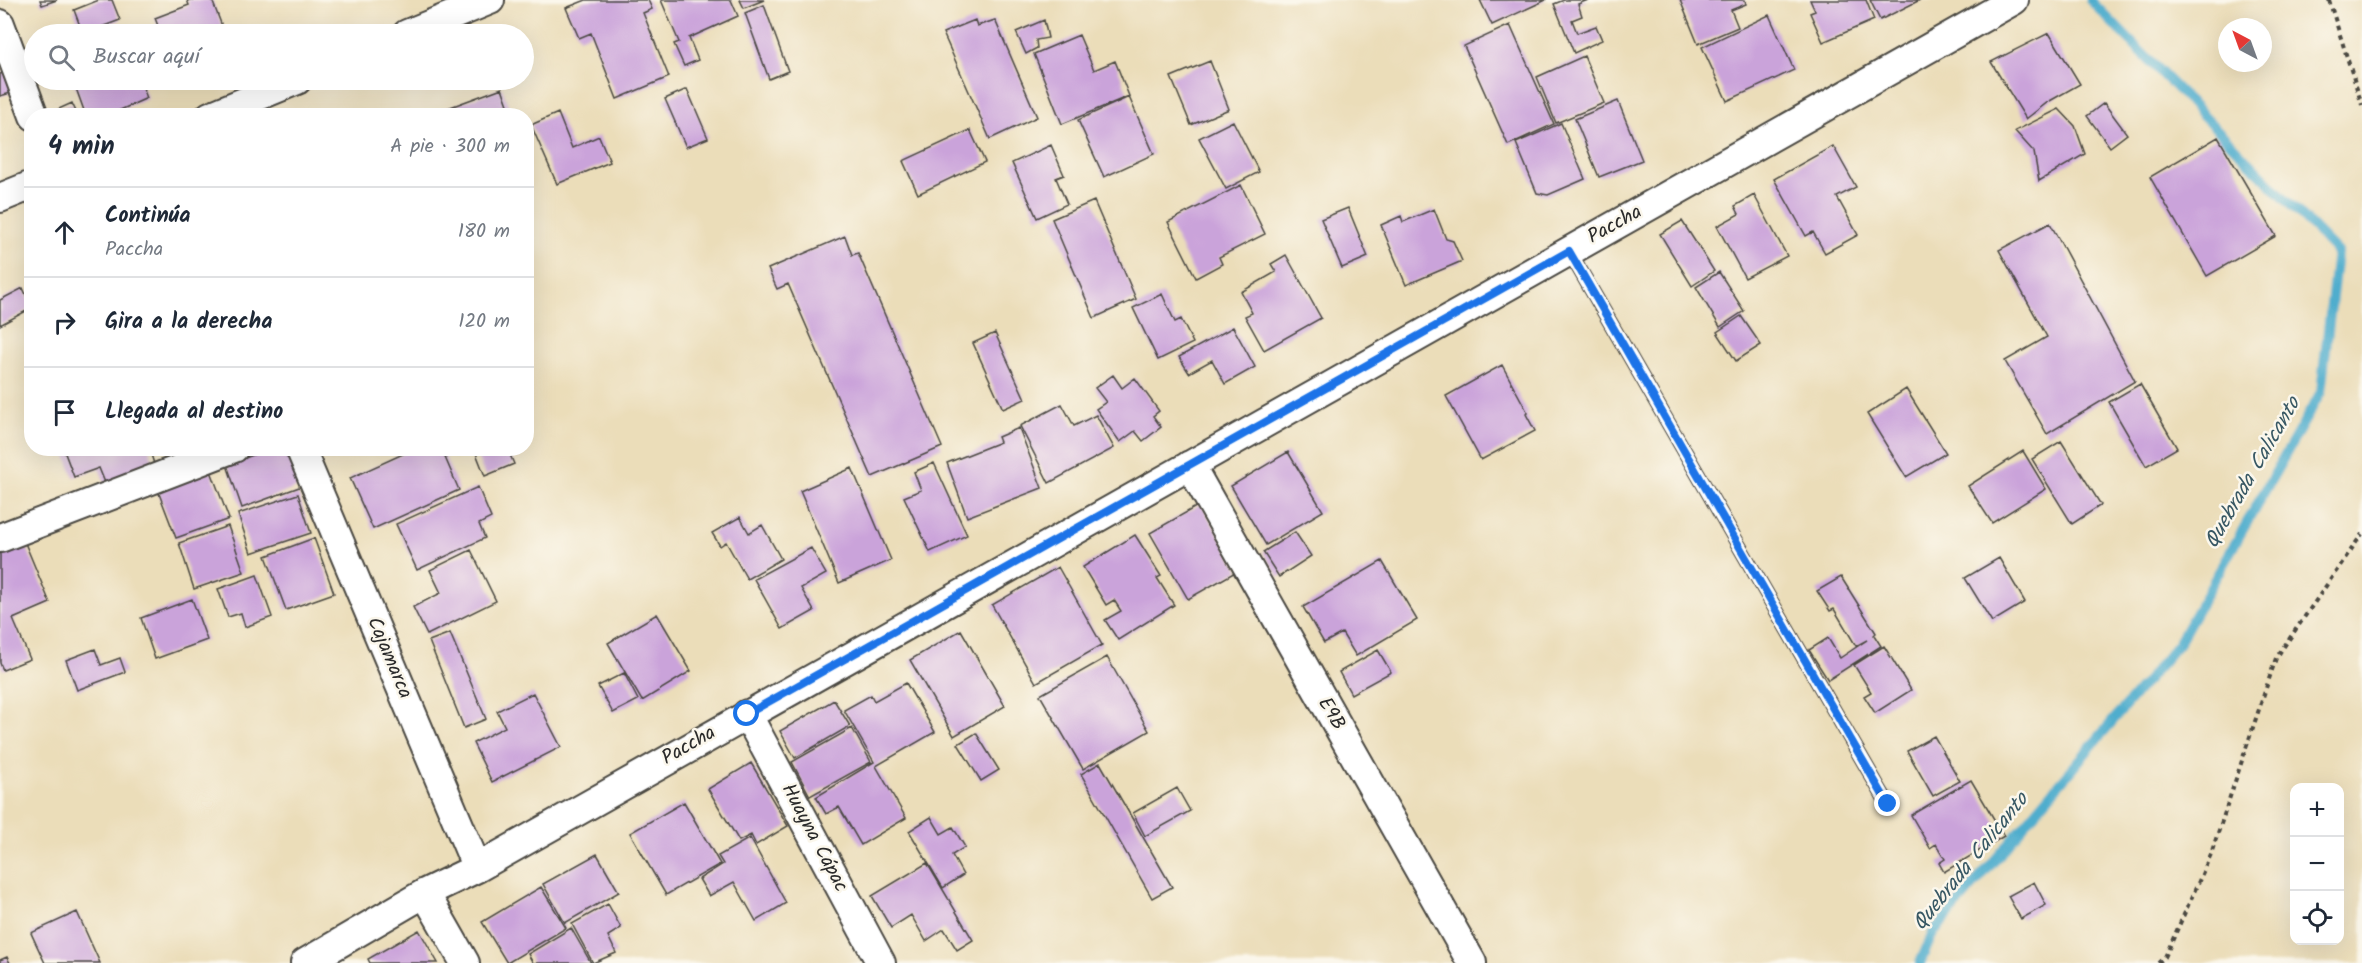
<!DOCTYPE html>
<html lang="es">
<meta charset="utf-8">
<style>
:root{--surface:#fff;--page:#f6f6f7;--text:#1f2937;--muted:#747a83;--line:#e0e1e3}
body{margin:0;font-family:Kalam,sans-serif;background:var(--page);color:var(--text)}
.controls{position:absolute;right:18px;bottom:18px;display:grid;overflow:hidden;border-radius:12px;box-shadow:0 6px 24px #0002}
.controls button{width:54px;height:54px;display:grid;place-items:center;padding:0;border:0;border-bottom:2px solid var(--line);background:var(--surface);color:var(--text);font:30px sans-serif}
.compass{position:absolute;left:2218px;top:18px;width:54px;height:54px;border-radius:50%;background:var(--surface);box-shadow:0 6px 24px #0002;rotate:319deg}
.stop{position:absolute;width:18px;height:18px;margin:-14px;border:4px solid #1a73e8;border-radius:50%;background:#fff}
.stop.end{background:#1a73e8;border-color:#fff;box-shadow:0 2px 6px #0008}
.list{margin:0;padding:0;list-style:none}
h2{display:flex;justify-content:space-between;align-items:center;height:78px;margin:0;padding:0 24px;font-size:26px}
h2 small{font-size:20px;font-weight:400;color:var(--muted)}
.list li{display:grid;grid-template-columns:39px 1fr auto;gap:18px;align-items:center;box-sizing:border-box;height:90px;padding:0 24px;border-top:2px solid var(--line)}
.list b{display:block;font-size:22px;white-space:nowrap}
.list p{margin:0;font-size:20px;white-space:nowrap;color:var(--muted)}
.list em{font-size:20px;font-style:normal;color:var(--muted)}
.icon{flex:none;width:33px;height:33px;fill:none;stroke:currentColor;stroke-width:2;stroke-linecap:round;stroke-linejoin:round}
.map{position:relative;flex:none;width:2362px;height:963px;overflow:hidden}
.search{position:absolute;background:var(--surface);box-shadow:0 6px 24px #0002;left:24px;top:24px;width:510px;height:66px;display:flex;align-items:center;gap:15px;box-sizing:border-box;padding:0 21px;border-radius:33px;color:var(--muted);font-size:22px}
.panel{position:absolute;background:var(--surface);box-shadow:0 6px 24px #0002;left:24px;top:108px;width:510px;height:348px;border-radius:24px}
.map>svg:first-child{display:block}
.lines{fill:none;stroke-linecap:round;stroke-linejoin:round}
.stream{stroke:#4fadcd;stroke-width:10}
.building{fill:#caa3da}
.service-casing{stroke:#484640;stroke-width:16}
.minor-casing{stroke:#484640;stroke-width:32}
.path{stroke:#484640;stroke-width:4;stroke-dasharray:4.5 4.5;stroke-linecap:butt}
.service{stroke:#fff;stroke-width:14}
.minor{stroke:#fff;stroke-width:28}
.route{stroke:#1a73e8;stroke-width:8}
.labels{text-anchor:middle;dominant-baseline:central;stroke-width:5;stroke-linejoin:round;paint-order:stroke}
.street-label{font-size:20px;fill:#2b2b2b;stroke:#fbf7ec}
.water-label{font-size:21px;font-style:italic;fill:#385864;stroke:#fbf7ec}
</style>
<div class="map">
<svg width="2362" height="963" viewBox="0 0 2362 963">
<rect width="100%" height="100%" fill="#fbf7ec"/>
<filter id="ink" filterUnits="userSpaceOnUse"><feTurbulence type="fractalNoise" baseFrequency=".0167" numOctaves="2"/><feDisplacementMap in="SourceGraphic" scale="12" xChannelSelector="R" yChannelSelector="G"/><feConvolveMatrix kernelMatrix="1 2 1 2 8 2 1 2 1" color-interpolation-filters="sRGB"/></filter>
<filter id="wash" filterUnits="userSpaceOnUse"><feTurbulence type="fractalNoise" baseFrequency=".008" numOctaves="4" result="noise"/><feDisplacementMap in="SourceGraphic" scale="24" xChannelSelector="R" yChannelSelector="G"/><feGaussianBlur stdDeviation="1.35" result="paint"/><feColorMatrix in="noise" values="0 0 0 0 0 0 0 0 0 0 0 0 0 0 0 0 0 1.4 0 .05"/><feComposite in="paint" operator="in"/></filter>
<g filter="url(#wash)">
<rect width="100%" height="100%" fill="#ebddb9"/>
<g class="lines">
<!-- stream -->
<path class="stream" d="M1920,963l13,-30 245,-289 143,-252 16,-140 -247,-252"/>
</g>
<g id="blocks">
<!-- building -->
<path class="building" d="M40,0h17l-15,5z
M99,0h13l8,20 -37,14 -9,-24z
M187,0h25l13,34h-64l-6,-16 34,-13z
M586,0h62l4,9 -9,4 26,64 -52,22 -26,-66 -12,5 -13,-30z
M661,0h70l7,16 -49,22 9,22 -14,6 -10,-22 5,-2z
M740,0h24l-20,8z
M1480,0h66l-54,25z
M1564,0h24l-10,4 4,12 -10,4 5,13 19,-7 6,14 -28,13 -20,-49z
M1680,0h65l1,4 -15,6 7,17 -40,17z
M1810,0h56l8,20 -51,22 -13,-29 5,-2z
M1870,0h50l-40,20z
M764,5l24,66 -19,8 -24,-66z
M1769,15l25,55 -67,31 -25,-54z
M975,20l2,6 18,-6 42,97 -47,22 -47,-106z
M1044,20l4,18 -12,2 1,8 -11,6 -10,-22z
M1510,25l44,99 -46,21 -44,-99z
M2049,33l31,51 -32,18 -22,17 -35,-57z
M1079,35l15,35 21,-9 14,35 -67,28 -28,-70z
M1584,56l20,47 -48,20 -19,-46z
M1210,61l19,48 -38,16 -20,-48z
M11,70l7,21 -18,5v-22z
M73,80h67l7,18 -40,18h-21z
M502,88l10,28h-65l-2,-7z
M687,89l21,49 -22,9 -21,-48z
M1129,97l25,57 -50,23 -26,-57z
M1618,101l24,59 -43,17 -24,-58z
M72,103l6,13h-24l-2,-4z
M2104,103l23,31 -17,13 -23,-31z
M2059,109l16,17 10,28 -46,27 -5,-29 -19,-21z
M558,113l14,35 27,-12 11,26 -53,22 -26,-59z
M1233,121l26,51 -33,17 -27,-51z
M1561,123l24,56 -37,16 -11,-2 -21,-50z
M970,130l15,32 -67,32 -15,-33z
M2218,137l58,99 -69,40 -57,-99z
M1051,145l13,30 -8,3 11,26 -30,14 -25,-55z
M1833,146l23,41 -19,10 21,38 -33,18 -12,-21 -7,4 -32,-57z
M1241,185l24,49 -46,23 3,7 -26,14 -28,-56z
M1754,195l33,61 -42,22 -28,-52 22,-12 -4,-8z
M1094,201l42,98 -42,19 -42,-99z
M1348,208l20,49 -26,11 -21,-49z
M1434,209l12,30 7,2 9,20 -56,24 -25,-60 20,-9 2,6z
M1682,221l32,50 -22,15 -32,-52z
M2050,223l85,158 -88,53 -42,-73 42,-24 -48,-87z
M845,236l7,19 6,-2 84,194 -70,30 -84,-193 -11,5 -9,-20z
M1286,255l35,63 -57,32 -19,-34 7,-3 -11,-21 35,-20 -5,-8z
M1719,272l25,39 -24,16 -24,-40z
M23,288l9,20 -32,17v-25z
M1162,294l13,28 6,-3 12,24 -35,17 -25,-52z
M1741,316l20,29 -25,16 -19,-29z
M1233,327l22,40 -30,17 -13,-24 -23,13 -10,-16z
M995,333l30,66 -22,10 -30,-66z
M1502,365l26,48 -2,1 9,17 -54,29 -35,-64z
M1113,375l9,13 13,-10 24,33 -6,5 8,11 -18,14 -8,-10 -15,11 -24,-33 10,-7 -11,-14z
M2140,384l37,64 -31,18 -37,-64z
M1906,389l40,64 -40,24 -39,-63z
M1062,404l12,22 22,-11 18,33 -65,35 -29,-57z
M1019,428l23,60 -75,29 -20,-54 53,-21 -2,-5z
M2061,441l40,64 -29,19 -40,-65z
M63,448h86l6,19 -49,18 -7,-17 -25,9z
M271,448h17l14,38 -60,22 -15,-43z
M416,448h25l18,42 -86,39 -23,-51z
M474,448h33l7,16 -29,12z
M2023,451l23,38 -54,34 -24,-37z
M1288,452l35,59 -57,34 -35,-59z
M934,463l33,72 -37,17 -26,-55 17,-7 -7,-18z
M852,468l39,92 -52,23 -39,-92z
M211,471l18,48 -53,19 -18,-47z
M478,487l13,31 -12,6 6,14 -68,32 -21,-46z
M298,494l13,39 -60,20 -13,-39z
M1201,504l38,66 -51,29 -38,-66z
M740,517l9,16 13,-8 19,34 -34,20 -21,-37 -6,4 -8,-13z
M228,526l16,46 -50,17 -15,-46z
M1295,532l16,24 -32,21 -16,-25z
M1135,535l26,41 -4,2 17,27 -56,35 -13,-20 16,-9 -7,-11 -8,5 -23,-38z
M314,538l20,55 -48,17 -20,-54z
M25,543l25,60 -37,16 17,40 -27,11 -3,-7v-110z
M811,548l15,26 -25,14 13,23 -32,18 -28,-50z
M471,550l25,51 -69,34 -14,-28 28,-14 -11,-23z
M1999,558l26,44 -33,20 -27,-44z
M1382,561l35,59 -61,36 -14,-23 -18,10 -21,-36z
M1058,567l44,78 -66,38 -44,-78z
M257,575l15,42 -27,10 -4,-14 -13,4 -10,-28z
M1841,577l35,56 -2,2 7,11 -53,34 -19,-30 19,-12 12,20 27,-18 -11,6 -22,-37 -4,2 -13,-20z
M192,599l15,41 -52,19 -14,-41z
M657,614l34,57 -49,30 -34,-58z
M961,630l44,76 -51,30 -44,-76z
M450,633l36,86 -22,9 -35,-87z
M1884,646l27,44 -36,23 -11,-17 7,-4 -17,-27z
M95,649l6,16 19,-7 5,14 -48,18 -11,-30z
M1378,650l13,22 -40,22 -12,-22z
M1107,657l42,74 -66,38 -43,-74z
M624,673l14,27 -25,13 -15,-27z
M906,683l29,49 -59,34 30,52 -45,27 -22,-38 -13,7 -10,-17 58,-35 -30,-52 27,-15 3,6z
M533,693l28,54 -69,35 -19,-39 32,-16 -8,-16z
M834,700l16,26 -55,32 -15,-27z
M852,728l19,34 -61,34 -18,-34z
M976,733l23,37 -18,11 -23,-37z
M1934,736l26,45 -27,15 -26,-45z
M751,763l37,63 -32,19 -5,-10 -12,6 -31,-52z
M1100,763l72,124 -20,11 -71,-124z
M1971,780l33,56 -60,36 -5,-9 6,-4 -9,-15 -6,4 -19,-33z
M1177,788l13,23 -45,25 -12,-23z
M684,802l36,62 -54,31 -36,-62z
M931,817l10,17 12,-7 12,20 -13,8 11,20 -20,13 -34,-57z
M750,838l36,65 -30,18 -22,-39 -25,14 -10,-17 24,-15 -5,-8z
M597,854l22,38 -54,31 -22,-39z
M927,863l46,77 -16,10 -13,-21 -18,12 -15,-26 -20,13 -19,-32z
M2034,882l12,23 -25,14 -13,-23z
M541,887l25,41 -59,35 -25,-41z
M608,904l13,24 -13,8 8,17 -23,10 -21,-39z
M77,912l23,51h-55l-14,-30z
M571,928l20,35h-58l-5,-9z
M419,930l19,33h-68l-2,-4z
M7,957l3,6h-10v-3z"/>
</g>
</g>
<g filter="url(#ink)">
<use href="#blocks" fill-opacity="0" stroke="#484640" stroke-width="1.5"/>
<g class="lines">
<defs>
<path id="service" d="M1569,251l319,553"/>
<path id="minor" d="M0,24l34,92
M407,34l83,-34
M210,116l87,-36
M0,198l32,-13
M300,448l177,420
M1190,465l282,498
M0,538l234,-90
M747,714l134,249
M425,893l40,70
M305,963l120,-70 52,-25 1537,-868"/>
</defs>
<!-- service casing -->
<use href="#service" class="service-casing"/>
<!-- minor casing -->
<use href="#minor" class="minor-casing"/>
<!-- path -->
<path class="path" d="M2329,0l33,105
M2158,963l7,-6 46,-103 65,-196 86,-124"/>
<!-- service -->
<use href="#service" class="service"/>
<!-- minor -->
<use href="#minor" class="minor"/>
</g>
</g>
<g class="lines" filter="url(#ink)">
<!-- route -->
<path class="route" d="M747,714l822,-463 319,553"/>
</g>
<g class="labels">
<!-- street labels -->
<g class="street-label">
<text transform="translate(1615 225) rotate(-29)">Paccha</text>
<text transform="translate(389 658) rotate(67)">Cajamarca</text>
<text transform="translate(1331 714) rotate(60)">E9B</text>
<text transform="translate(689 746) rotate(-30)">Paccha</text>
<text transform="translate(814 838) rotate(62)">Huayna Cápac</text>
</g>
<!-- water labels -->
<g class="water-label">
<text transform="translate(2253 473) rotate(-60)">Quebrada Calicanto</text>
<text transform="translate(1971 862) rotate(-51)">Quebrada Calicanto</text>
</g>
</g>
</svg>
<div class="controls">
<button>+</button>
<button>−</button>
<button><svg class="icon" aria-label="locate" viewBox="0 0 24 24"><circle cx="12" cy="12" r="6"/><path d="M12 2v4M12 18v4M2 12h4M18 12h4"/></svg></button>
</div>
<svg class="compass" viewBox="-18 -18 36 36"><path d="M0-13l5 13h-10z" fill="#e53935"/><path d="M0 13l5-13h-10z" fill="#747a83"/></svg>
<div class="stop" style="left:747px;top:714px"></div>
<div class="stop end" style="left:1888px;top:804px"></div>
<div class="search"><svg class="icon" aria-label="search" viewBox="0 0 24 24"><circle cx="10" cy="10" r="6"/><path d="M15 15l6 6"/></svg>Buscar aquí</div>
<section class="panel">
<h2>4 min<small>A pie · 300 m</small></h2>
<ul class="list">
<li><svg class="icon" aria-label="ahead" viewBox="0 0 24 24"><path d="M12 20V5M6 11l6-6 6 6"/></svg><div><b>Continúa</b><p>Paccha</p></div><em>180 m</em></li>
<li><svg class="icon" aria-label="right" viewBox="0 0 24 24"><path d="M7 20v-9h11M14 6l5 5-5 5"/></svg><div><b>Gira a la derecha</b></div><em>120 m</em></li>
<li><svg class="icon" aria-label="arrive" viewBox="0 0 24 24"><path d="M6 21V4h12l-3 4 3 4H6"/></svg><div><b>Llegada al destino</b></div></li>
</ul>
</section>
</div>
